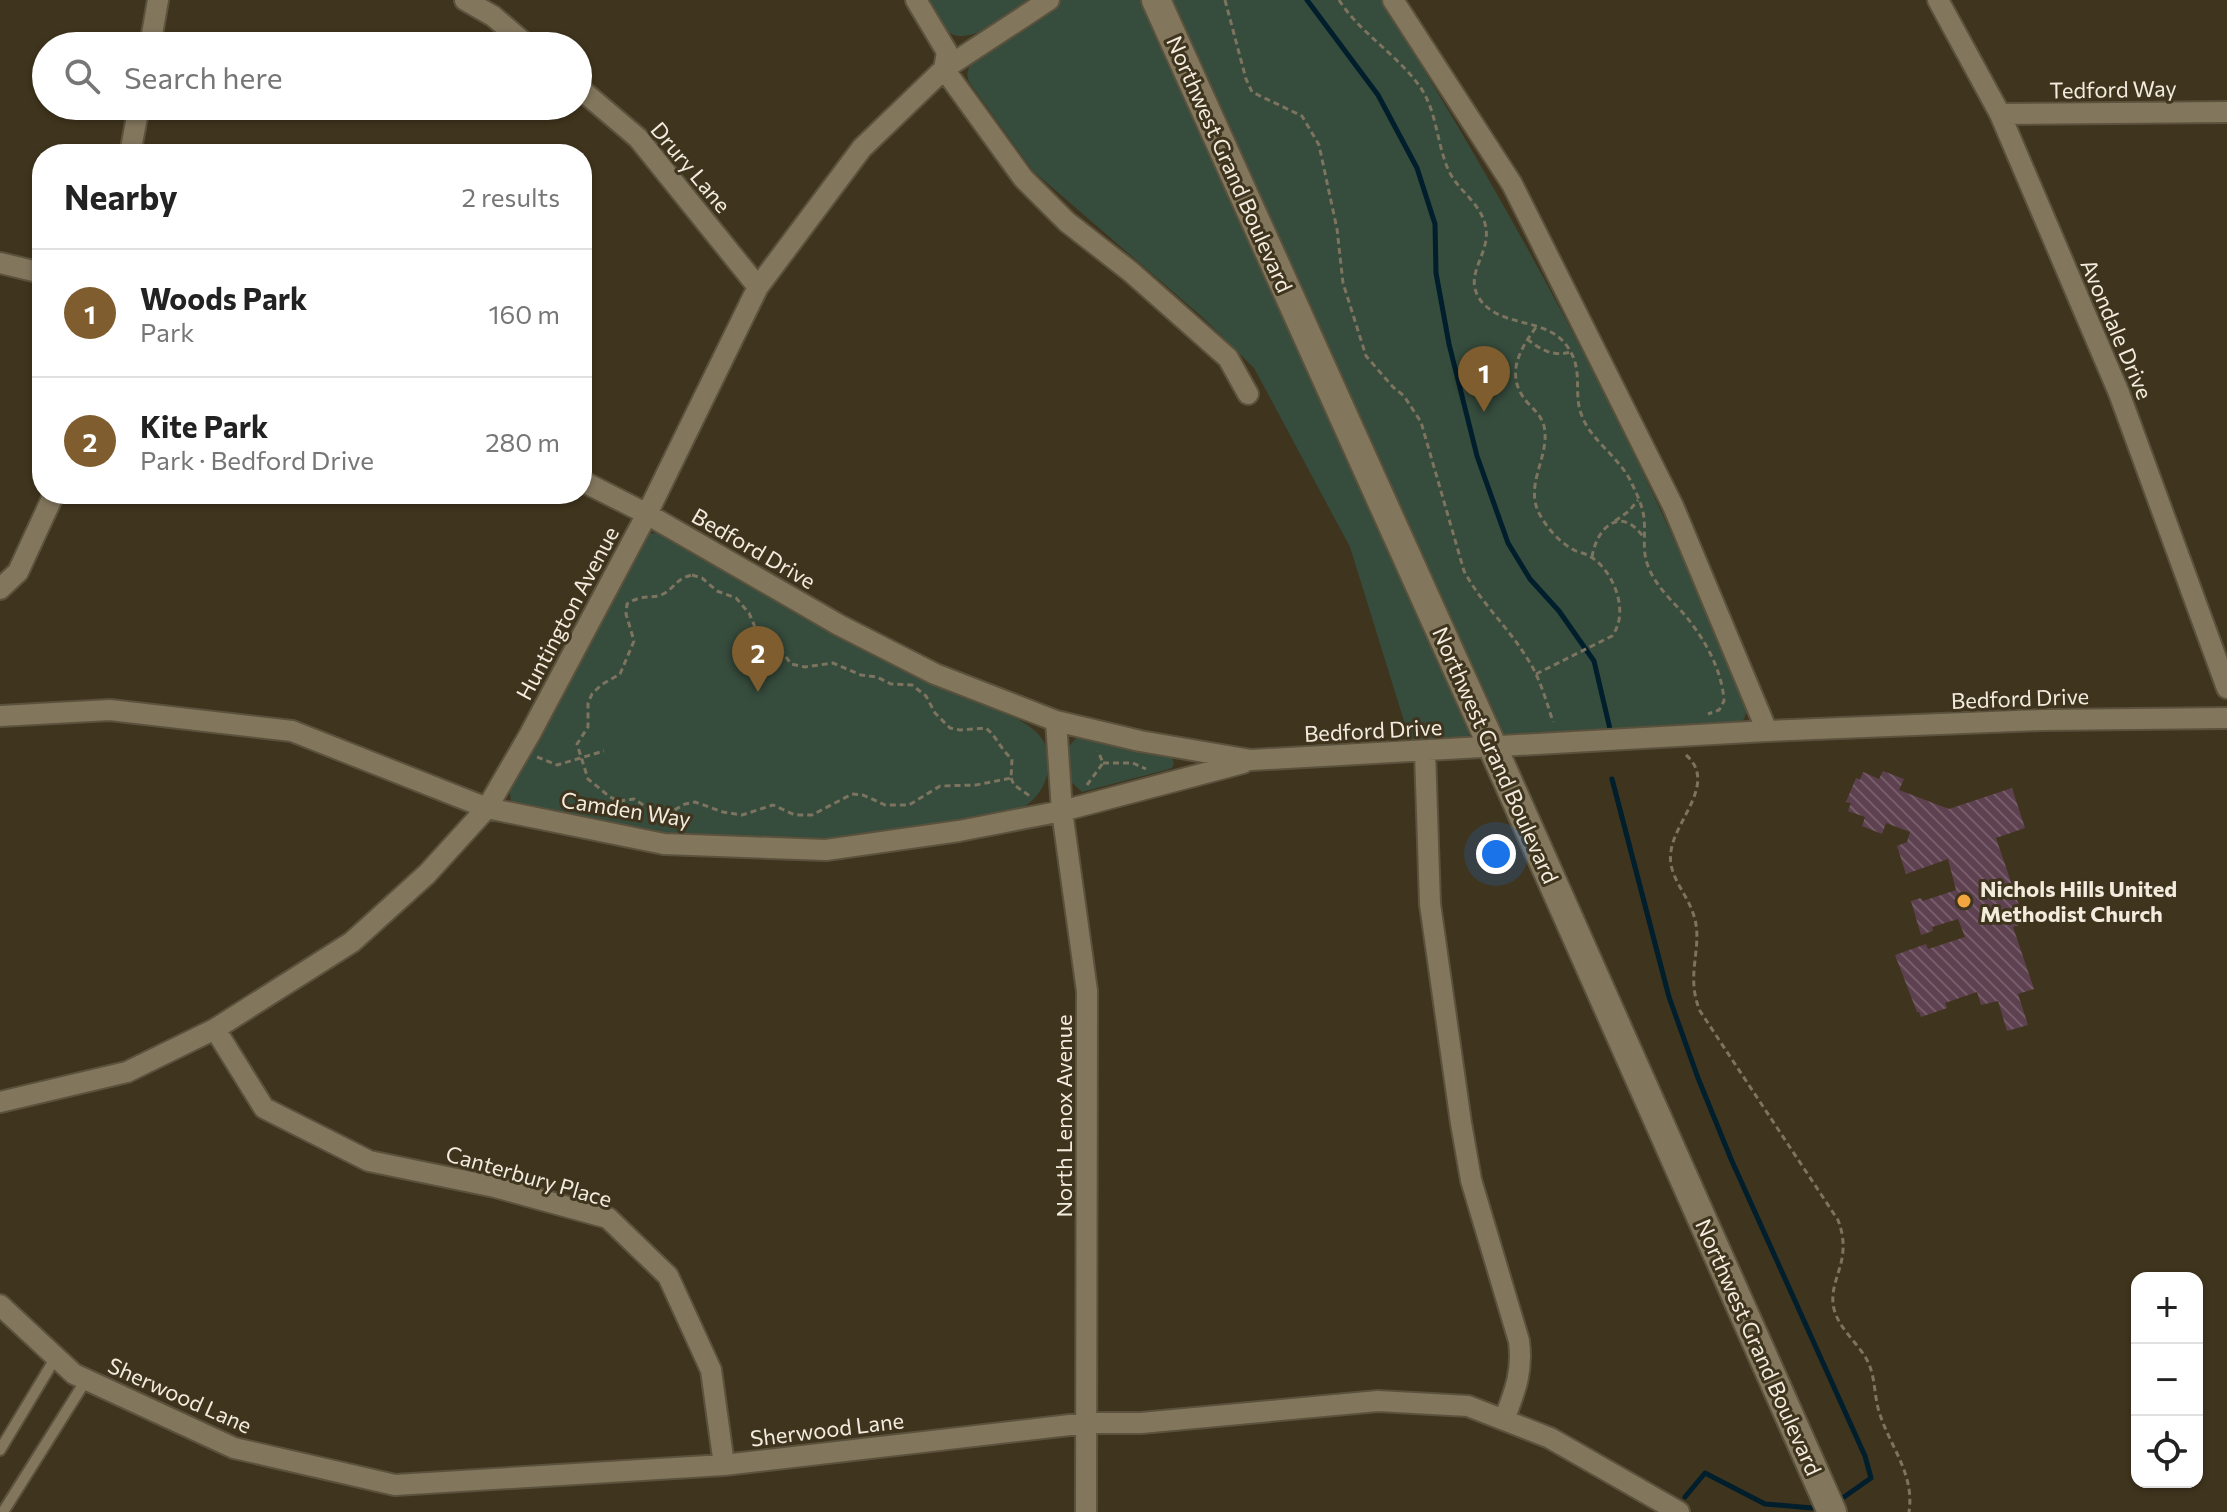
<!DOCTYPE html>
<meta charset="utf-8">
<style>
:root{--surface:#fff;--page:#f6f6f6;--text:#222;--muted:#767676;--line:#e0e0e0;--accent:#7f5d2f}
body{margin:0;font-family:Commissioner,sans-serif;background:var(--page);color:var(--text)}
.controls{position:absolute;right:24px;bottom:24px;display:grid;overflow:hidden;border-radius:16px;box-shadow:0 2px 6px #0004}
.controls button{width:72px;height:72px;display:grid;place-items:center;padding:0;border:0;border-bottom:2px solid var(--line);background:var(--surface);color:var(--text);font:40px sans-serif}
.you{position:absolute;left:1496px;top:854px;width:28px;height:28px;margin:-20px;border:6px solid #fff;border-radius:50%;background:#1a73e8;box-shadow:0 0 0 12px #1a73e833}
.badge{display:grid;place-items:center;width:52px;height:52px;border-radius:50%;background:var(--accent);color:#fff;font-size:26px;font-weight:700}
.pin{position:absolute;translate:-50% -66px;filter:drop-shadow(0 2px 4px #0008)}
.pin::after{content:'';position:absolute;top:42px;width:28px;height:24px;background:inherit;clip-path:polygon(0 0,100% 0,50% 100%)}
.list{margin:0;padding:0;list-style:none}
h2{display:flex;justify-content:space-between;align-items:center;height:104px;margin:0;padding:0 32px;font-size:34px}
h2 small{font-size:26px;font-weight:400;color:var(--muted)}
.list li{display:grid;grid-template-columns:52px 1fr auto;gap:24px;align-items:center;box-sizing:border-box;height:128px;padding:0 32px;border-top:2px solid var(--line)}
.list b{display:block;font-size:30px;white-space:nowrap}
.list p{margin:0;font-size:26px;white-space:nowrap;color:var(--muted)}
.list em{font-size:26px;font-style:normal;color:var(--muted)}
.icon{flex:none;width:44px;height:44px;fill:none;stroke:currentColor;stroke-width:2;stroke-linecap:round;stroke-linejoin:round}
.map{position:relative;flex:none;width:2227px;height:1512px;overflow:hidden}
.search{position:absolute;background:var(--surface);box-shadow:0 2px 6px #0004;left:32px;top:32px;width:560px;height:88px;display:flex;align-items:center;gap:20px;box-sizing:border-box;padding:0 28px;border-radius:44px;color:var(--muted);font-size:30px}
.panel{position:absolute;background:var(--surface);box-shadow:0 2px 6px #0004;left:32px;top:144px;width:560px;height:360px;border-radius:32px}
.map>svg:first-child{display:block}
.park{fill:#364c3d}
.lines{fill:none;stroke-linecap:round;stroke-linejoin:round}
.stream{stroke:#011e2c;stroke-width:5}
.building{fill:url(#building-back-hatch)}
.lane-casing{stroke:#5b523d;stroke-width:14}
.street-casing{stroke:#5b523d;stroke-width:24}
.secondary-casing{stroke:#5b523d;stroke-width:32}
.path{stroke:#7d7460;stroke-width:3;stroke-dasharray:6 4;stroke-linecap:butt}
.lane{stroke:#82765d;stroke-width:10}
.street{stroke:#82765d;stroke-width:20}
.secondary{stroke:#82765d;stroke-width:28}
.poi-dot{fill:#f1a63f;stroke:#3f341d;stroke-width:3}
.labels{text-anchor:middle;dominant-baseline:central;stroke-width:6;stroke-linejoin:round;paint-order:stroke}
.street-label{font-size:22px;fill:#f3ecde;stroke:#3f341d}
.poi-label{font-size:22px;font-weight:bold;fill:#f3ecde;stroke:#3f341d;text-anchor:start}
</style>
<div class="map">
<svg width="2227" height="1512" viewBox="0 0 2227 1512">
<defs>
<pattern id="building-back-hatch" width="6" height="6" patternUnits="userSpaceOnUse" patternTransform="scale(2)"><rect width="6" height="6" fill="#5e4150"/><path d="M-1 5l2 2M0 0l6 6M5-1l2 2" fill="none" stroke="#765d69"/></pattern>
</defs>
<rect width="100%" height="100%" fill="#3f341d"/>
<!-- park -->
<path class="park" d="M927,0h102c-20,13 -64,53 -85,28 -7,-8 -12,-19 -17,-28z
M1061,0h82l329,729 -6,11 -62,3 4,-9 -58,-187 -96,-179 -53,-52 -168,-145 -64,-89 -2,-8 3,-10z
M1169,0h212c142,227 268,463 366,711l-3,8 -8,6 -126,4 -98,11 -11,-5z
M654,533l9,1c97,53 192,112 292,159 26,12 76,24 89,49 11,22 2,51 -19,64 -13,8 -36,9 -52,13 -92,20 -189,31 -283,20 -58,-7 -116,-22 -173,-33l-6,-4 -2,-17 47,-75 86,-171 5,-5z
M1077,737l94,19 3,7 -2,5 -6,2 -84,22 -12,-11 -5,-30z"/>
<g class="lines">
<!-- stream -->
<path class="stream" d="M1307,0l71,95 39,73 18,56 1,49 13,71 28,112 31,87 22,36 29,32 35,50 16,68
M1612,779l57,218 29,81 33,81 134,297 6,22 -27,19
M1685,1497l20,-24 60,31 47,4"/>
</g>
<!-- building -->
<path class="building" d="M1883,771l21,8 -5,11 50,19 63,-21 13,40 -29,10 29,85 -12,4 21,62 -16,5 10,31 -21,6 -9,-30 -17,4 -4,-13 -32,11 2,5 -26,9 -2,-5h-2l-22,-57 31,-11 2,5 37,-12 -7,-18 -26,8 1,4 -12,4 -10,-34 10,-3 2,3 33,-11 -8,-31 -42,15 -9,-28 10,-4 3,-10 -24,-9 -4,11 -20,-8 3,-9 -17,-6 3,-8 -5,-1 10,-24 4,2 3,-8 16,7z"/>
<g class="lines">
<defs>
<path id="lane" d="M0,1450l56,-93
M3,1512l83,-132"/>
<path id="street" d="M465,0l28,16 35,30
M916,0l31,52 -3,17 79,109 44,44 64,50 97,86 20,36
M1393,0l119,184 161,322 94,225
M1938,0l62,114 119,279 108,295
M150,46l8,-46
M578,87l60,51 120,149
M2000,114l227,-2
M130,154l9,-48
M0,263l42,10
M582,481l65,33 192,111 96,49 121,47 84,20 111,19 516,-29 275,-11 185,-2
M0,589l18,-17 36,-78
M0,716l110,-6 182,21 195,77 177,36 162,6 133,-19 103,-20 181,-48
M1056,721l6,90 25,180 -1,521
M1425,752l5,152 31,219 10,57 48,161c4,31 -4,50 -15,79
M215,1029l49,79 105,53 126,26 113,31 60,58 43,94 13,95
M0,1102l127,-30 88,-43 137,-87 75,-68 60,-66 43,-74 117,-220 111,-227 104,-139 82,-79 105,-69
M0,1305l74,69 160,74 161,37 329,-20 363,-42h54l237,-22 90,5 82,32 129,74"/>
<path id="secondary" d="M1156,0l337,748 339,764"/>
</defs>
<!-- lane casing -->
<use href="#lane" class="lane-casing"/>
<!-- street casing -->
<use href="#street" class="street-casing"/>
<!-- secondary casing -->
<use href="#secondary" class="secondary-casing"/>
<!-- path -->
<path class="path" d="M1225,0l21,79 6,13 50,24 17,29 18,84 6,54 23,73 27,31 11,9 17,26 43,149c17,32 44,56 63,87 13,20 19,42 26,64
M1339,0c21,33 56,53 79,84 19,25 18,57 30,85 8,19 27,30 35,49 14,32 -21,53 -4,80 20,31 67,18 88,48 18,25 5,46 15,70 9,25 38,41 50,68 4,8 9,19 11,28 4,18 -2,37 5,54 7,19 23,34 36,48 20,24 38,55 40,87l-5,9 -11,4
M1527,339c14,11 26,18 44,13
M1615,521l14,-10 9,-11
M1592,557c5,-31 30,-52 52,-19
M692,575l10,3 15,13 19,7 13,15 6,14 5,5 11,4 20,28 14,3 28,-4 28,12 16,2 14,7 21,1 14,11 9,17 15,15 10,2 26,-2c11,9 15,22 26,31l-1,19 -35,7 -36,1 -31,19h-24l-22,-10 -11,-1 -40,21h-17l-22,-10 -31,10 -19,-3 -28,-10 -10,2 -14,8h-17l-20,-13 -15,2 -9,-4 -22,-18 -11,-35 11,-17v-24l4,-9 9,-9 19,-11 14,-33 -8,-27 1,-10c16,-11 27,-4 38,-11 12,-8 11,-14 27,-18z
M1536,674l76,-38c18,-23 2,-65 -21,-79 -5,-4 -12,-4 -17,-7 -15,-8 -26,-21 -34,-35 -17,-30 11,-59 4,-89 -3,-11 -10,-16 -17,-24 -23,-27 -7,-53 10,-76
M1686,755c32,28 -11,65 -15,96 -4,24 15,41 22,62 12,33 -9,60 7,98l138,209c16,42 -11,59 -4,89 5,20 24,34 33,51 8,15 7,32 11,48 10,37 37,64 31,104
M537,757l20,8 47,-14
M1103,763h30l13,6
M1011,778l3,7 16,11
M1087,785l16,-22 -5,-12"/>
<!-- lane -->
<use href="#lane" class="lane"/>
<!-- street -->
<use href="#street" class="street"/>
<!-- secondary -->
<use href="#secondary" class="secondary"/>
</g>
<!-- markers -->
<circle class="poi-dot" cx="1964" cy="901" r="8"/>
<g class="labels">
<!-- street labels -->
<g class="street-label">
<text transform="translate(2113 89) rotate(-1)">Tedford Way</text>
<text transform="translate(1230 164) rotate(66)">Northwest Grand Boulevard</text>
<text transform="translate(691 167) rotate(50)">Drury Lane</text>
<text transform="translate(2117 329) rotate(67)">Avondale Drive</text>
<text transform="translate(754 548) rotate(30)">Bedford Drive</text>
<text transform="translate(567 613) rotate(-62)">Huntington Avenue</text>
<text transform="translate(2020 698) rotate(-2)">Bedford Drive</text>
<text transform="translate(1373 730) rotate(-3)">Bedford Drive</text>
<text transform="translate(1496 755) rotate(66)">Northwest Grand Boulevard</text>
<text transform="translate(626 809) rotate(9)">Camden Way</text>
<text transform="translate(1063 1116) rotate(-90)">North Lenox Avenue</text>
<text transform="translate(529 1176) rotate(16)">Canterbury Place</text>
<text transform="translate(1759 1347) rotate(66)">Northwest Grand Boulevard</text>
<text transform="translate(180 1395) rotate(24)">Sherwood Lane</text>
<text transform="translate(827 1429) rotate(-7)">Sherwood Lane</text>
</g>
<!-- poi labels -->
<g class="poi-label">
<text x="1980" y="888">Nichols Hills United<tspan x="1980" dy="25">Methodist Church</tspan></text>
</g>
</g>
</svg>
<div class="controls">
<button>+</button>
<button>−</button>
<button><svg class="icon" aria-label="locate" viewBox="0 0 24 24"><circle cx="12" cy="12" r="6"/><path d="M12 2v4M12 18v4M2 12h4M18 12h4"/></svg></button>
</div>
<div class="you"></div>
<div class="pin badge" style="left:1484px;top:412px">1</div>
<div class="pin badge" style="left:758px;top:692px">2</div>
<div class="search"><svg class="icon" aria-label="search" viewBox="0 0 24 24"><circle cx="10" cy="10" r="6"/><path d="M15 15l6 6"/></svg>Search here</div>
<section class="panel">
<h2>Nearby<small>2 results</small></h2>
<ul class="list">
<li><span class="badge">1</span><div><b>Woods Park</b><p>Park</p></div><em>160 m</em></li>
<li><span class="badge">2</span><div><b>Kite Park</b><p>Park · Bedford Drive</p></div><em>280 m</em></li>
</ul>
</section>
</div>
